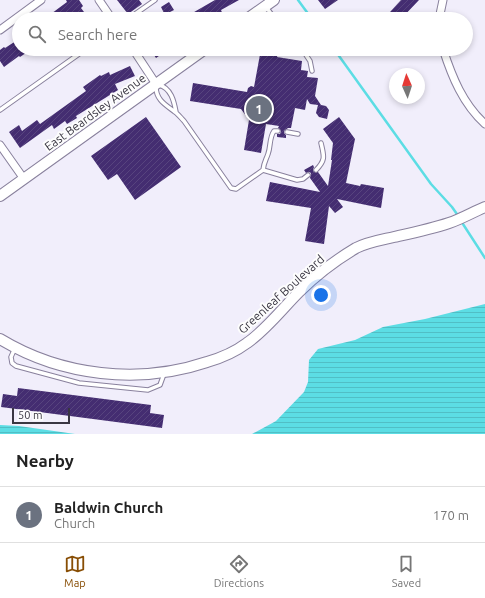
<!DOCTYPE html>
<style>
:root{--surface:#fff;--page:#f6f6f6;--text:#222;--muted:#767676;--line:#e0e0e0;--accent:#884e05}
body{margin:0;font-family:Ubuntu,sans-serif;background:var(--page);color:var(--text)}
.compass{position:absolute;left:389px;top:68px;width:36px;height:36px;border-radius:50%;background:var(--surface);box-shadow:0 2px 6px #0003;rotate:357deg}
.scale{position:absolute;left:12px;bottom:10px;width:58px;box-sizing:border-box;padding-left:4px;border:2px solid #393642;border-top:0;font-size:11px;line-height:14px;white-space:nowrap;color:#393642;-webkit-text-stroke:3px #fdfdfd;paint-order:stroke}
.you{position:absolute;left:321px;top:295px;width:14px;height:14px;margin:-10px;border:3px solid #fff;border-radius:50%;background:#1a73e8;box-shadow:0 0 0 6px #1a73e833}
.badge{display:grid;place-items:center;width:26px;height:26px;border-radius:50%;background:var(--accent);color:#fff;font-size:13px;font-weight:700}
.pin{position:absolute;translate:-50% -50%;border:2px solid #fff;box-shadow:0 1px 4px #0006}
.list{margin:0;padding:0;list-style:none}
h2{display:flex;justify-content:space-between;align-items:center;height:52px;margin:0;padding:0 16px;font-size:17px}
h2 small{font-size:13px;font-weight:400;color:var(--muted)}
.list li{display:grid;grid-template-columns:26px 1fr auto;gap:12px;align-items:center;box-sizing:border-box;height:56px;padding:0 16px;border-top:1px solid var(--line)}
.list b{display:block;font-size:15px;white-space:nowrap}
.list p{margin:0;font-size:13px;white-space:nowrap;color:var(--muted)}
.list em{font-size:13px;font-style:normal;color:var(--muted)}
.icon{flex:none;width:22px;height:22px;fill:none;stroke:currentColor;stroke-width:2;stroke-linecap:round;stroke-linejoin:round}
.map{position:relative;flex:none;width:485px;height:434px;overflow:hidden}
.search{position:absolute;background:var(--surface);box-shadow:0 2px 6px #0003;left:12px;right:12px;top:12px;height:44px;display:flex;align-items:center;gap:10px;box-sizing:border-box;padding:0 14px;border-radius:22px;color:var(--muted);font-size:15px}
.sheet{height:108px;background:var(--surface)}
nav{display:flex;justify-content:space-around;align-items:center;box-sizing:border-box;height:56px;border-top:1px solid var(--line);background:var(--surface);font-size:11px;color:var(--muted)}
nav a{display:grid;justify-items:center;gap:2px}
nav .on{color:var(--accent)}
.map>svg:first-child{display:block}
.water{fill:url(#water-rules)}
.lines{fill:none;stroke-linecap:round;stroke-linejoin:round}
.stream{stroke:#5cdde4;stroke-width:2.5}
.building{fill:url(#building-hatch)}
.lane-casing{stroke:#89819d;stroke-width:5.5}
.street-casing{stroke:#89819d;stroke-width:9}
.secondary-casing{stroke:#89819d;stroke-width:12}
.lane{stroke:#fff;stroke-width:3.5}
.street{stroke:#fff;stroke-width:7}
.secondary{stroke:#fff;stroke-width:10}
.labels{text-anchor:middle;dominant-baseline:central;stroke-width:4;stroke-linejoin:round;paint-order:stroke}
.street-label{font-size:12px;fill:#393642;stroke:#fdfdfd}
</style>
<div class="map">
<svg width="485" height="434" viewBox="0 0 485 434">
<defs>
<pattern id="water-rules" width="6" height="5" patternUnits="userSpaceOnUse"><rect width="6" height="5" fill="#5cdde4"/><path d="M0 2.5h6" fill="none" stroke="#51bec5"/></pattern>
<pattern id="building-hatch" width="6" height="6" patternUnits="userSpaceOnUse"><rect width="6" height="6" fill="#442d71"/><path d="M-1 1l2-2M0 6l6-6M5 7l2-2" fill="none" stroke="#57447e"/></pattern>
</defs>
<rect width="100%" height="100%" fill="#f1eefb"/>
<!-- water -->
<path class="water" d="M485,304v130h-233l24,-13 28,-29 4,-10 1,-22 9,-11 37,-9 28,-13 42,-8z
M0,425l19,1 56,8h-75z"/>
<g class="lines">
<!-- stream -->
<path class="stream" d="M298,0l14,19
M334,49l97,135 21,23 7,10
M461,221l24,37"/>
</g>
<!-- building -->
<path class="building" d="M66,0h13l4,6 -2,2 3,4 -13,7h-27l23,-17z
M117,0h22l3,4 -14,10z
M215,0h24l-18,10 2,5 -7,4h-34z
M318,0h20l-13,9z
M401,0h18l-18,19h-4l-7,-7z
M169,2l5,8 -4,2 2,4 -5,3h-14l11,-6 -3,-6z
M19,39v10h13l-12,8 -1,-1 -15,11 -4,-6v-11l4,-3 1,1z
M150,49h19l-13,9z
M261,49h18l-2,8 25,4 -1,9 7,1 -1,6 11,1 -3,18 6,9 5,1 3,4 -2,9 -8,-2 -3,-4 2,-8 -8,-1 -3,-5 -2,11 -10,-2 -4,20h-3l-4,3v2l2,2v3l-9,-1v-3h3l1,-3 -3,-3 1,-2 -13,-2 -5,29 -17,-3 5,-30 -8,-11 -51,-8 3,-18 54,9 1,-4 3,-2 3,1z
M130,66l5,10 -20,8 3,6 -42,26 1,2 -10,6 -2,-3 -11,8 -2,-4 -32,23 -11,-16 10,-7 3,6 15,-11 3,4 46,-33 -3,-4 17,-12 1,1 8,-4 1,3z
M146,117l35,50 -46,33 -18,-26 -9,6 -17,-24z
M339,117l16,22 -9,44 14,3 1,-2 23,4 -3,20 -44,-9 6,8 -8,6 -6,-7 -5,38 -19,-3 6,-33 -45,-7 4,-19 50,10 -10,-14 1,-5 -2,-1 -3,1 -2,-3 9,-5 1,2 -1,3 1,2h4l10,14 4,-26h-1l2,-17 -10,-14z
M18,388l133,17 -1,8 14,2 -2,13 -161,-21 2,-13 14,2z"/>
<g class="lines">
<defs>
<path id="lane" d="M266,7l9,12
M128,19l27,-19
M302,49l8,12 2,10
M159,85c12,3 15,16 17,27
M156,87c0,13 10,18 19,25 3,2 6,6 9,9l47,67 5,1 27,-19
M0,110l86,-61
M278,131h-4c-5,7 -3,15 -6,23 -2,6 -4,8 -5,16l34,10 6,-1 5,-4
M287,132l11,2
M316,170c10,-10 8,-14 5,-27
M15,348l-4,9 1,6 4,3 63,17 69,7 12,-5 4,-11"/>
<path id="street" d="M99,0l13,19
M439,19l4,-19
M0,30l41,-30
M133,49l23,35
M443,49c9,28 20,55 42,75
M0,145l24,34"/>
<path id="secondary" d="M247,19l27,-19
M0,196l205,-147
M0,339c61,37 139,46 207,23 14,-4 28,-10 40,-19 19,-13 35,-34 52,-51 16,-16 37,-32 57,-44 12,-6 25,-8 38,-11 18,-4 37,-8 55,-14 12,-4 24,-11 36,-16"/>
</defs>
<!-- lane casing -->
<use href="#lane" class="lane-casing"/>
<!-- street casing -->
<use href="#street" class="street-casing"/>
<!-- secondary casing -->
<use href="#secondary" class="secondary-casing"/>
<!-- lane -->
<use href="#lane" class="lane"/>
<!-- street -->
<use href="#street" class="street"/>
<!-- secondary -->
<use href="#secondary" class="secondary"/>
</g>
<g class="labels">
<!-- street labels -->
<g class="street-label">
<text transform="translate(95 112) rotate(-36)">East Beardsley Avenue</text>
<text transform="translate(281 294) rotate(-42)">Greenleaf Boulevard</text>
</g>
</g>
</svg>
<svg class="compass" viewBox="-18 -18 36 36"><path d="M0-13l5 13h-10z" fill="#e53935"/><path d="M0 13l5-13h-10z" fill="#767676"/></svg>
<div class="scale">50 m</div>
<div class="you"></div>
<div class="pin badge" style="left:259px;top:109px;background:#6b7280">1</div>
<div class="search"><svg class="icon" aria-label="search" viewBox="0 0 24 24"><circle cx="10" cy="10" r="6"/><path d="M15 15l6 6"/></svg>Search here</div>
</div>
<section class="sheet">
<h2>Nearby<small></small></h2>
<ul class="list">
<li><span class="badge" style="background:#6b7280">1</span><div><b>Baldwin Church</b><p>Church</p></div><em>170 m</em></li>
</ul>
</section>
<nav>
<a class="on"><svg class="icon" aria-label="map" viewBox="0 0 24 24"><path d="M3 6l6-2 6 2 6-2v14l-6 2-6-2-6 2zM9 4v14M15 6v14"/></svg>Map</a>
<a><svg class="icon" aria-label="directions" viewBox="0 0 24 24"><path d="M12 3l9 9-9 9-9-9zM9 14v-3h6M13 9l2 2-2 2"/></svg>Directions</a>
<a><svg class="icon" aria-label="saved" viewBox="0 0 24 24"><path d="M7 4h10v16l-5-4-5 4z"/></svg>Saved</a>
</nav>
